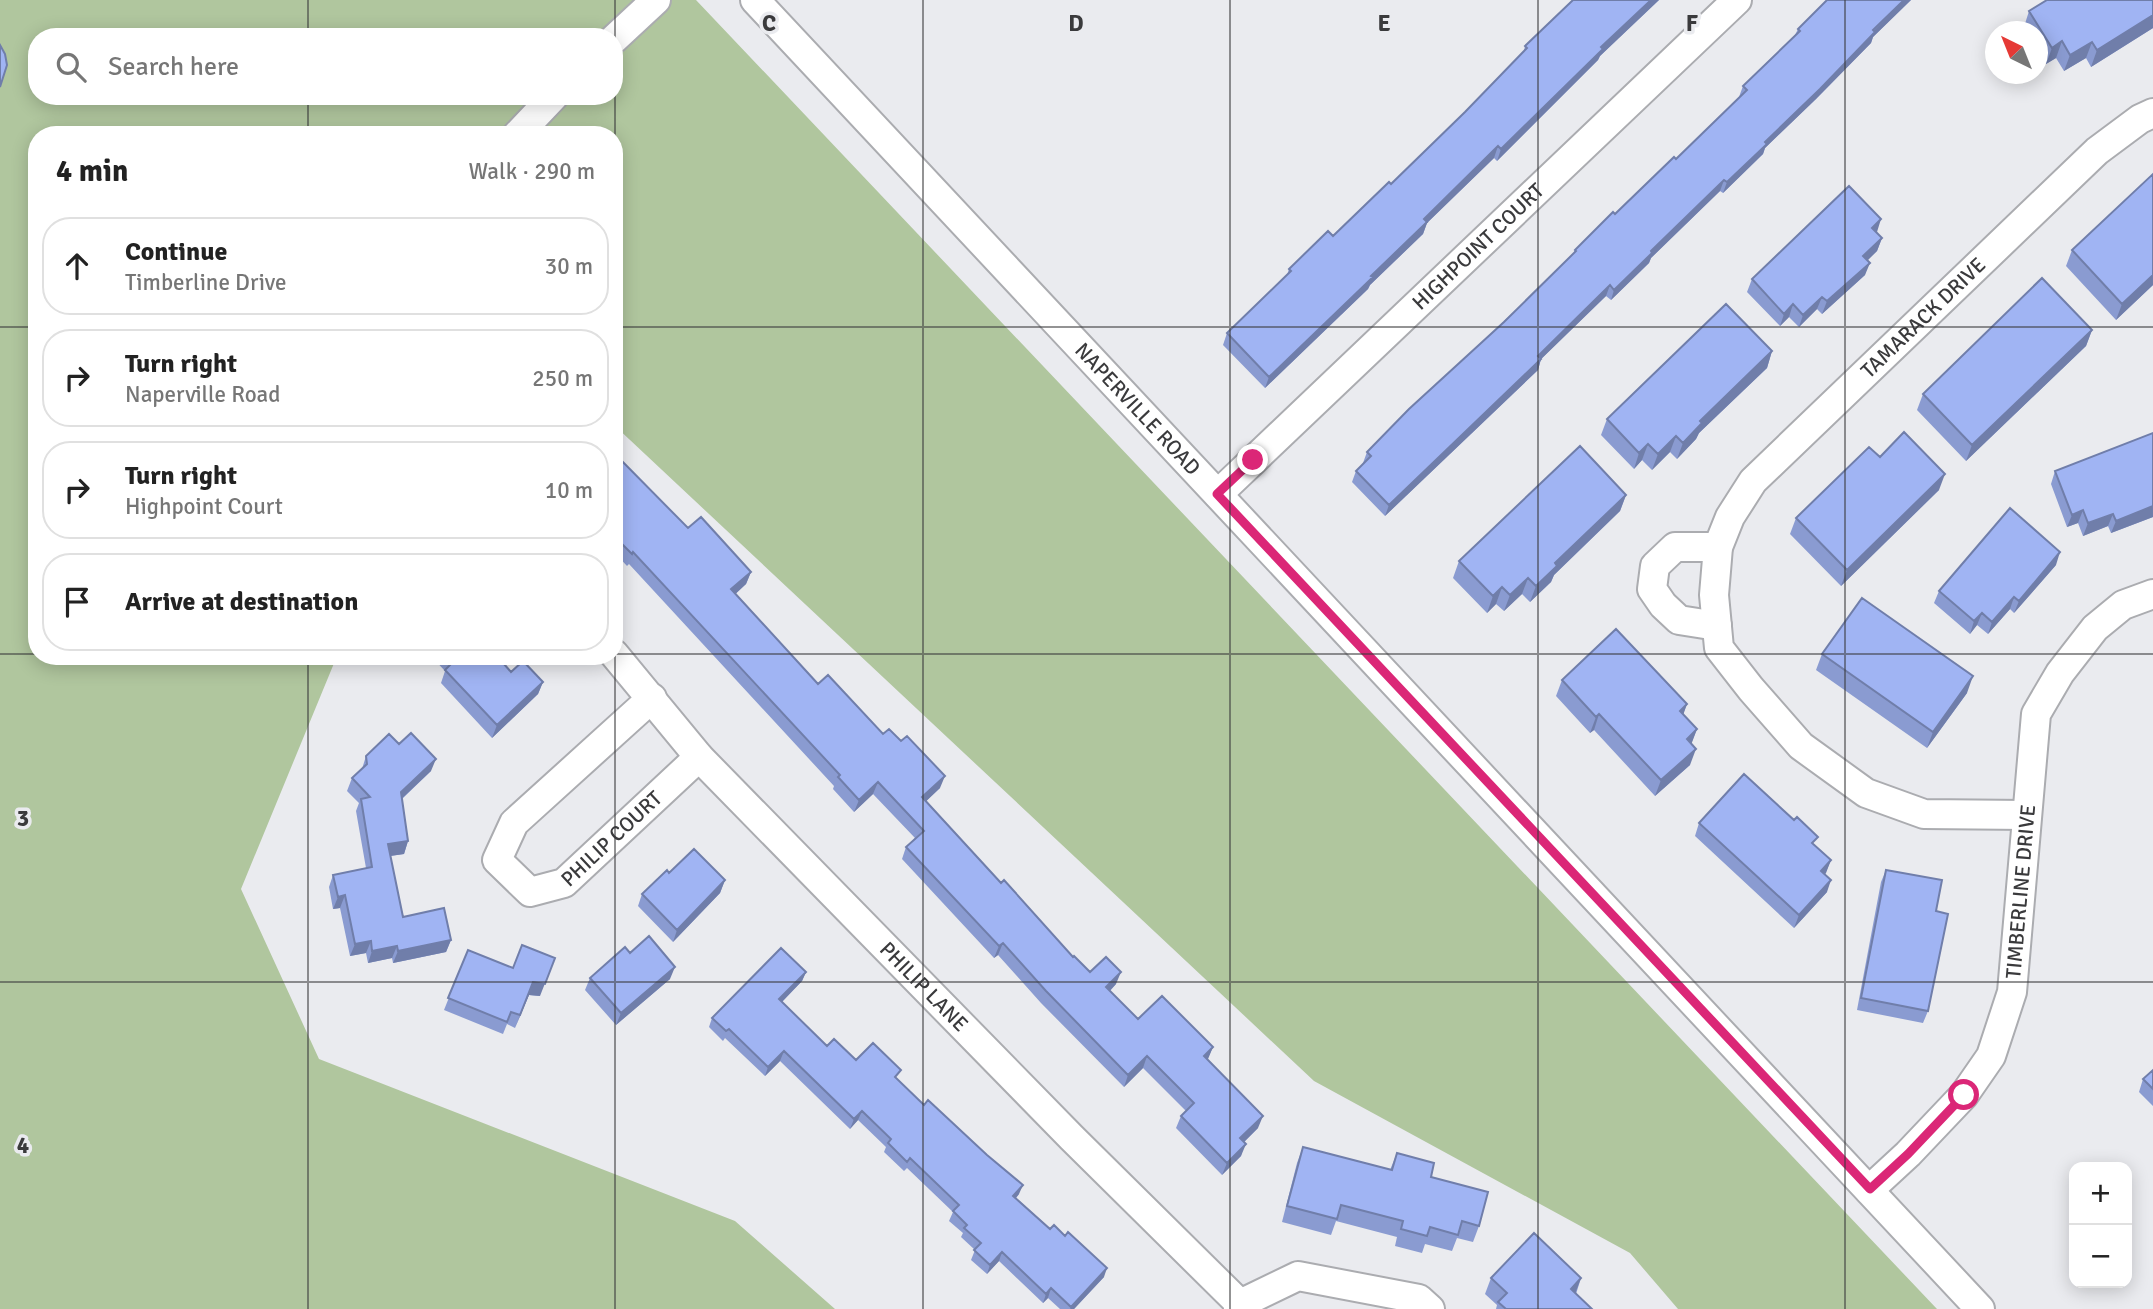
<!DOCTYPE html>
<meta charset="utf-8">
<style>
:root{--surface:#fff;--page:#f2f2f2;--text:#222;--muted:#767676;--line:#e0e0e0}
body{margin:0;font-family:Signika,sans-serif;background:var(--page);color:var(--text)}
.controls{position:absolute;right:21px;bottom:21px;display:grid;overflow:hidden;border-radius:14px;box-shadow:0 4px 18px #0003}
.controls button{width:63px;height:63px;display:grid;place-items:center;padding:0;border:0;border-bottom:2px solid var(--line);background:var(--surface);color:var(--text);font:35px sans-serif}
.compass{position:absolute;left:1985px;top:21px;width:63px;height:63px;border-radius:50%;background:var(--surface);box-shadow:0 4px 18px #0003;rotate:317deg}
.stop{position:absolute;width:21px;height:21px;margin:-16px;border:5px solid #db2777;border-radius:50%;background:#fff}
.stop.end{background:#db2777;border-color:#fff;box-shadow:0 2px 7px #0008}
.list{margin:0;padding:0;list-style:none}
h2{display:flex;justify-content:space-between;align-items:center;height:91px;margin:0;padding:0 28px;font-size:30px}
h2 small{font-size:23px;font-weight:400;color:var(--muted)}
.list li{display:grid;grid-template-columns:46px 1fr auto;gap:21px;align-items:center;box-sizing:border-box;height:98px;margin:0 14px 14px;padding:0 14px;border:2px solid var(--line);border-radius:28px}
.list b{display:block;font-size:26px;white-space:nowrap}
.list p{margin:0;font-size:23px;white-space:nowrap;color:var(--muted)}
.list em{font-size:23px;font-style:normal;color:var(--muted)}
.icon{flex:none;width:38px;height:38px;fill:none;stroke:currentColor;stroke-width:2;stroke-linecap:round;stroke-linejoin:round}
.map{position:relative;flex:none;width:2153px;height:1309px;overflow:hidden}
.search{position:absolute;background:var(--surface);box-shadow:0 4px 18px #0003;left:28px;top:28px;width:595px;height:77px;display:flex;align-items:center;gap:18px;box-sizing:border-box;padding:0 24px;border-radius:28px;color:var(--muted);font-size:26px}
.panel{position:absolute;background:var(--surface);box-shadow:0 4px 18px #0003;left:28px;top:126px;width:595px;height:539px;border-radius:28px}
.map>svg:first-child{display:block}
.green{fill:#b0c69e;fill-rule:evenodd}
.lines{fill:none;stroke-linecap:round;stroke-linejoin:round}
.minor-casing{stroke:#abacb0;stroke-width:32}
.minor{stroke:#fff;stroke-width:28}
.wall{fill:#8a9bd1}
.shaded-wall{fill:#707eaa}
.building{fill:#a0b4f3;stroke:#707eaa;stroke-width:2}
.route{stroke:#db2777;stroke-width:9}
.grid{fill:none;stroke:#3a3a3c;stroke-width:2;stroke-opacity:0.55}
.labels{text-anchor:middle;dominant-baseline:central;stroke-width:7;stroke-linejoin:round;paint-order:stroke}
.street-label{font-size:21px;fill:#3a3a3c;stroke:#eaebef}
.grid-label{font-size:23px;text-anchor:middle;font-weight:bold;fill:#3a3a3c;stroke:#eaebef;stroke-width:7;stroke-linejoin:round;paint-order:stroke}
</style>
<div class="map">
<svg width="2153" height="1309" viewBox="0 0 2153 1309">
<rect width="100%" height="100%" fill="#eaebef"/>
<!-- green -->
<path class="green" d="M0,0h696l1241,1309h-259l-48,-56 -316,-172 -700,-656v-290h-577v521h300l-96,233 78,170 416,162 100,88h-835zM37,37h577v59h-577z"/>
<g class="lines">
<defs>
<g id="minor">
<path id="s1" d="M755,0l1225,1309"/>
<path d="M614,39l42,-39"/>
<path d="M517,135l37,-39"/>
<path id="s2" d="M1218,494l519,-494"/>
<path d="M1717,626l-38,-6 -16,-15 -11,-16 3,-23 20,-19h43"/>
<path id="s3" d="M614,654l85,103 373,381 173,171"/>
<path id="s4" d="M652,698l-138,125 -17,37 33,32 34,-9 135,-126"/>
<path id="s5" d="M2026,815l-102,-1 -58,-21 -65,-47 -50,-57 -32,-41 -5,-53 4,-48 12,-30 23,-36 344,-330 43,-32 13,-6"/>
<path id="s6" d="M1869,1190l39,-36 56,-59 27,-39 21,-64 24,-278 24,-41 35,-45 28,-23 30,-11"/>
<path d="M1238,1309l2,-5 58,-28 121,23 11,10"/>
</g>
</defs>
<!-- minor casing -->
<use href="#minor" class="minor-casing"/>
<!-- minor -->
<use href="#minor" class="minor"/>
</g>
<!-- wall -->
<path class="wall" d="M1573,0h86l-59,56 -2,4 -101,101 -3,-3 -67,65 -4,11 -53,51 -2,4 -103,99 -42,-43 4,-12 60,-58 2,-6 44,-33 58,-52 74,-72 59,-61 1,-5z
M1827,0h84l-38,37 -2,6 -55,56 -51,49 -2,6 -40,39 -3,-2 -69,67 -2,5 -38,37 -5,-4 -65,63 -3,11 -153,146 -33,-34 4,-11 8,-7 -1,-1 4,-11 206,-197 2,-5 101,-91 63,-62 4,-11 52,-51 3,-6z
M2153,0v28l-62,39 -5,-9 -22,13 -8,-13 -10,6 -8,-14v-18h-12l-2,-5 5,-16z
M1876,232l6,6 -5,13 -10,9 -2,15 -43,39 -5,-5 -18,18 -10,-10 -9,9 -33,-34 5,-13z
M2072,250l81,35 -37,35 -50,-54z
M2092,330l-6,16 -120,115 -49,-51 6,-16z
M1772,351l-5,17 -68,65 -3,6 -19,20 -7,-7 -18,18 -10,-10 -8,9 -33,-34 6,-16z
M2153,433v84l-42,16 -3,-7 -25,10 -5,-13 -11,4 -16,-43 4,-13z
M614,453l74,75 63,44 -5,12 -11,10 83,90 65,50 57,54 -14,13 75,82 72,74 17,15 26,12 -6,7 28,28 75,28 -6,13 51,68 -14,14 -3,14 -19,19 -46,-47 5,-12 5,-5 -43,-43 -19,19 -83,-84 -43,-48 -4,3 -92,-99 4,-12 9,-9 -42,-44 -19,18 -21,-23 1,-3 -205,-222 -2,2 -13,-14z
M1880,457l59,33 -98,96 -51,-52 6,-16z
M1626,495l-6,16 -66,64 -3,7 -21,20 -8,-8 -18,17 -8,-7 -9,9 -34,-35 6,-17z
M2056,565l-42,48 -4,-4 -22,25 -11,-9 -7,9 -36,-31 5,-12z
M1822,654l145,39 -40,55 -111,-78z
M431,656h66l14,16 32,10 -5,12 -46,44 -51,-55 4,-12z
M1562,680l125,24 -4,10 14,15 -6,15 -1,21 -35,31 -61,-66 -4,3 -34,-37z
M399,744l32,27 -29,28 6,42 -4,13 -14,2 13,61 48,23 -5,12 -53,11 -1,-5 -24,5 -2,-10 -16,3 -10,-48 -7,1 -4,-22 4,-12 33,-7 -10,-57 3,-8 -12,-12 5,-13 10,-9 4,-13z
M1699,823l116,23 16,14 -6,14 2,18 -33,36 -99,-92z
M1886,870l42,141 -5,12 -66,-13 24,-128z
M669,873l56,7 -5,13 -47,49 -35,-36 4,-12z
M468,950l72,46 -11,-1 -14,33 -8,-4 -4,10 -59,-24z
M806,972l-4,9 -20,21 45,44 71,34 121,114 -3,4 88,79 -30,32h-14l-12,-11 -5,5 -44,-42 -12,13 -16,-14 4,-10 -14,-13 2,-4 -14,-12 4,-9 -46,-44 -3,3 -20,-19 2,-5 -28,-27 -8,9 -70,-68 -15,15 -40,-38 -2,3 -14,-14 3,-9z
M590,978l80,1 -54,46 -31,-35z
M2153,1070v36l-14,-14 4,-13z
M1303,1147l87,23 7,-17 34,24 48,49 -6,16 -16,-4 -5,13 -27,-7 -3,9 -27,-7 2,-9 -61,-16 -5,14 -49,-13 15,-59z
M1491,1278h90l-5,16 16,15h-96l1,-4 -12,-11z"/>
<!-- shaded-wall -->
<path class="shaded-wall" d="M1651,0h8l-59,56 -2,4 -101,101 4,-12 100,-102z
M1904,0h7l-38,37 -2,6 -55,56 -51,49 -2,6 -40,39 4,-11 38,-40z
M2153,15v13l-62,39 6,-17z
M2062,41l-6,17 -10,6 6,-16z
M2092,42l-6,16 -22,13 6,-16z
M1498,146l-4,12 -67,65 -4,11 -53,51 -2,4 -103,99 4,-11 155,-158z
M1724,180l-4,11 -69,67 -2,5 -38,37 3,-10 37,-39z
M1881,219l-4,13 -9,8 4,-12z
M1882,238l-5,13 -18,18 4,-13z
M1870,263l-5,12 -43,39 5,-13z
M2153,275v10l-37,35 6,-16z
M1610,285l-4,11 -72,70 4,-10z
M1822,297l-5,12 -18,18 4,-12z
M1793,304l-4,13 -9,9 4,-12z
M2092,330l-6,16 -120,115 6,-16z
M1772,351l-5,17 -68,65 -3,6 -19,20 6,-16 17,-22z
M1541,359l-3,11 -153,146 4,-11z
M1676,436l-6,16 -18,18 6,-16z
M1648,444l-6,16 -8,9 5,-16z
M1945,474l-6,16 -98,96 6,-16z
M1626,495l-6,16 -66,64 -3,7 -21,20 6,-16 19,-23z
M2153,506v11l-42,16 5,-12z
M2083,510l-5,13 -11,4 5,-12z
M2113,514l-5,12 -25,10 5,-13z
M2060,552l-4,13 -42,48 5,-12z
M751,572l-5,12 -19,18 4,-13z
M1528,578l-6,16 -18,17 6,-16z
M1502,587l-6,17 -9,9 6,-17z
M2014,597l-4,12 -22,25 4,-12z
M1982,613l-5,12 -7,9 4,-13z
M1973,676l-6,17 -40,55 6,-16z
M543,682l-5,12 -46,44 5,-13z
M1687,704l-6,17 -1,-10z
M1599,714l-5,16 -4,3 6,-16z
M1697,729l-6,16 -4,-6z
M1696,749l-6,16 -35,31 6,-16z
M436,759l-5,12 -35,33 5,-12z
M945,776l-5,12 -22,21 4,-12z
M878,782l-5,12 -19,18 5,-12z
M408,841l-4,13 -21,3 5,-13z
M1831,860l-5,13 -9,10 4,-12z
M725,880l-5,13 -47,49 4,-12z
M1831,880l-4,12 -33,36 5,-13z
M345,895l-5,13 -7,1 5,-12z
M451,940l-5,12 -53,11 5,-12z
M371,941l-5,12 -16,3 5,-12z
M1003,943l-5,12 -4,3 5,-12z
M397,946l-5,12 -24,5 4,-12z
M555,958l-15,38 -11,-1 -14,33 18,-46z
M675,967l-5,12 -54,46 5,-12z
M806,972l-4,9 -26,27 3,-9z
M1121,972l-5,12 -14,15 4,-12z
M1213,1047l-5,12 -9,9 5,-12z
M784,1051l-4,10 -15,15 3,-9z
M1147,1056l-4,12 -19,19 4,-12z
M862,1111l-4,9 -8,9 4,-10z
M1263,1116l-5,12 -22,22 4,-12z
M1246,1144l-5,12 -19,19 5,-12z
M1023,1185l-4,9 -9,11 3,-9z
M1002,1252l-3,9 -12,13 3,-9z
M1107,1268l-3,9 -30,32h-4z
M1581,1278l-6,16 -4,-5z
M1051,1288l-3,10 -5,5 3,-9z"/>
<!-- building -->
<path class="building" d="M1573,0h78l-50,47 2,2 -102,100 -3,-3 -74,73 3,3 -56,54 2,1 -104,100 -42,-44 64,-62 -2,-2 39,-38 5,5 56,-54 2,2 74,-72 62,-64 -2,-2z
M1827,0h77l-31,30 2,2 -55,57 -55,53 2,2 -40,38 -3,-2 -73,71 1,2 -38,37 -4,-5 -72,71 3,3 -152,146 -33,-34 15,-15 -4,-4 42,-43 95,-87 72,-71 -1,-1 38,-38 2,2 59,-57 2,2 71,-69 -4,-4 57,-55 -2,-2z
M2047,0h106v15l-56,35 -5,-8 -22,13 -8,-14 -10,7 -23,-37z
M0,45l5,9 2,11 -7,22z
M2153,174v101l-31,29 -50,-54z
M1849,186l32,33 -9,9 10,10 -19,18 7,7 -43,38 -5,-4 -19,18 -10,-11 -9,10 -32,-35z
M2042,278l50,52 -120,115 -49,-51z
M1726,304l46,47 -72,70 2,2 -19,20 -7,-7 -18,18 -10,-10 -9,9 -32,-34z
M1904,432l41,42 -98,96 -51,-52 73,-71 11,10z
M2153,433v73l-37,15 -3,-7 -25,9 -5,-13 -11,5 -17,-44z
M1580,446l46,49 -71,68 2,3 -21,20 -8,-8 -18,17 -8,-8 -9,9 -34,-35z
M614,453l74,75 13,-11 50,55 -20,17 87,95 10,-9 55,59 6,-5 12,12 6,-5 38,40 -23,21 79,86 3,-3 69,77 1,-1 16,16 16,-15 15,15 -15,15 32,32 24,-23 51,51 -9,9 59,60 -23,22 6,6 -19,19 -46,-47 13,-13 -47,-47 -19,19 -82,-84 -43,-48 -4,3 -93,-99 18,-16 -46,-49 -19,18 -21,-23 2,-2 -207,-223 -1,2 -18,-18z
M2010,508l50,44 -41,49 -5,-4 -22,25 -10,-9 -8,8 -35,-30z
M1862,598l111,78 -40,56 -111,-78z
M1616,629l71,75 -7,7 17,18 -10,10 9,10 -35,31 -62,-66 -3,3 -34,-37z
M448,656h49l14,16 12,-11 20,21 -46,43 -52,-55 8,-8z
M411,733l25,26 -35,33 7,49 -20,3 15,73 41,-9 7,32 -53,11 -1,-5 -25,5 -1,-10 -16,3 -10,-49 -7,2 -5,-22 39,-8 -11,-68 9,-2 -18,-19 15,-14 -1,-8 23,-22 10,10z
M1744,774l50,46 3,-3 21,20 -6,6 19,17 -10,11 10,9 -32,35 -100,-92z
M694,849l31,31 -48,50 -35,-36 25,-24 2,3z
M1886,870l56,10 -6,31 12,3 -20,97 -67,-13z
M649,936l26,31 -54,46 -31,-35 35,-31 5,6z
M522,945l33,13 -10,26 -12,-2 -13,33 -9,-3 -4,10 -59,-24 20,-48 45,18z
M781,948l25,24 -27,27 48,47 7,-7 22,21 17,-17 28,27 -6,7 29,28 4,-5 59,55 36,30 -10,11 37,33 4,-4 11,11 3,-4 39,36 -36,39 -20,-19 -5,6 -44,-42 -12,13 -16,-15 7,-7 -17,-15 3,-3 -14,-14 6,-6 -49,-47 -3,4 -19,-19 3,-4 -29,-28 -8,8 -70,-68 -16,16 -39,-38 -3,2 -14,-13z
M2153,1070v19l-10,-10z
M1303,1147l89,23 5,-17 37,10 -3,14 57,15 -9,34 -17,-5 -4,14 -28,-8 -3,9 -26,-7 2,-8 -62,-16 -4,14 -50,-13z
M1534,1233l47,45 -10,11 21,20h-86l-8,-7 9,-9 -16,-15z"/>
<g class="lines">
<!-- route -->
<path class="route" d="M1253,460l-36,34 653,695 38,-35 56,-59"/>
</g>
<!-- grid -->
<path class="grid" d="M308,0v37M615,0v1309M923,0v1309M1230,0v1309M1538,0v1309M1845,0v1309M308,96v39M0,327h37M614,327h1539M0,654h37M614,654h1539M308,656v653M0,982h2153"/>
<g class="labels">
<!-- street labels -->
<g class="street-label">
<text stroke="none"><textPath href="#s2" startOffset="359">HIGHPOINT COURT</textPath></text>
<text stroke="none"><textPath href="#s5" startOffset="784">TAMARACK DRIVE</textPath></text>
<text stroke="none"><textPath href="#s1" startOffset="560">NAPERVILLE ROAD</textPath></text>
<text stroke="none"><textPath href="#s4" startOffset="373">PHILIP COURT</textPath></text>
<text stroke="none"><textPath href="#s6" startOffset="350">TIMBERLINE DRIVE</textPath></text>
<text stroke="none"><textPath href="#s3" startOffset="455">PHILIP LANE</textPath></text>
</g>
</g>
<g class="grid-label">
<text x="769" y="31">C</text>
<text x="1076" y="31">D</text>
<text x="1384" y="31">E</text>
<text x="1692" y="31">F</text>
<text x="23" y="826">3</text>
<text x="23" y="1153">4</text>
</g>
</svg>
<div class="controls">
<button>+</button>
<button>−</button>
</div>
<svg class="compass" viewBox="-18 -18 36 36"><path d="M0-13l5 13h-10z" fill="#e53935"/><path d="M0 13l5-13h-10z" fill="#767676"/></svg>
<div class="stop" style="left:1964px;top:1095px"></div>
<div class="stop end" style="left:1253px;top:460px"></div>
<div class="search"><svg class="icon" aria-label="search" viewBox="0 0 24 24"><circle cx="10" cy="10" r="6"/><path d="M15 15l6 6"/></svg>Search here</div>
<section class="panel">
<h2>4 min<small>Walk · 290 m</small></h2>
<ul class="list">
<li><svg class="icon" aria-label="ahead" viewBox="0 0 24 24"><path d="M12 20V5M6 11l6-6 6 6"/></svg><div><b>Continue</b><p>Timberline Drive</p></div><em>30 m</em></li>
<li><svg class="icon" aria-label="right" viewBox="0 0 24 24"><path d="M7 20v-9h11M14 6l5 5-5 5"/></svg><div><b>Turn right</b><p>Naperville Road</p></div><em>250 m</em></li>
<li><svg class="icon" aria-label="right" viewBox="0 0 24 24"><path d="M7 20v-9h11M14 6l5 5-5 5"/></svg><div><b>Turn right</b><p>Highpoint Court</p></div><em>10 m</em></li>
<li><svg class="icon" aria-label="arrive" viewBox="0 0 24 24"><path d="M6 21V4h12l-3 4 3 4H6"/></svg><div><b>Arrive at destination</b></div></li>
</ul>
</section>
</div>
